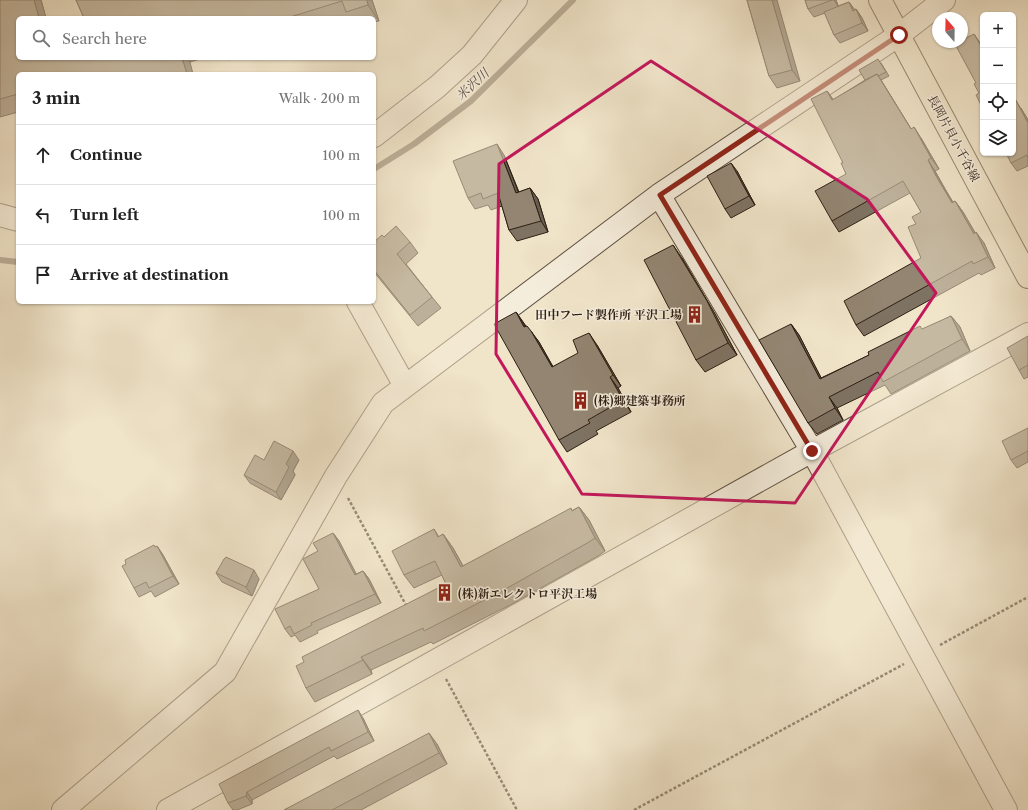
<!DOCTYPE html>
<meta charset="utf-8">
<style>
:root{--surface:#fff;--page:#f6f6f6;--text:#222;--muted:#767676;--line:#e0e0e0}
body{margin:0;font-family:"Libre Caslon Text","Noto Serif JP",serif;background:var(--page);color:var(--text)}
.controls{position:absolute;right:12px;top:12px;display:grid;overflow:hidden;border-radius:6px;box-shadow:0 1px 3px #0004}
.controls button{width:36px;height:36px;display:grid;place-items:center;padding:0;border:0;border-bottom:1px solid var(--line);background:var(--surface);color:var(--text);font:20px sans-serif}
.compass{position:absolute;left:932px;top:12px;width:36px;height:36px;border-radius:50%;background:var(--surface);box-shadow:0 1px 3px #0004;rotate:340deg}
.stop{position:absolute;width:12px;height:12px;margin:-9px;border:3px solid #8f2418;border-radius:50%;background:#fff}
.stop.end{background:#8f2418;border-color:#fff;box-shadow:0 1px 4px #0008}
.list{margin:0;padding:0;list-style:none}
h2{display:flex;justify-content:space-between;align-items:center;height:52px;margin:0;padding:0 16px;font-size:17px}
h2 small{font-size:13px;font-weight:400;color:var(--muted)}
.list li{display:grid;grid-template-columns:26px 1fr auto;gap:12px;align-items:center;box-sizing:border-box;height:60px;padding:0 16px;border-top:1px solid var(--line)}
.list b{display:block;font-size:15px;white-space:nowrap}
.list em{font-size:13px;font-style:normal;color:var(--muted)}
.icon{flex:none;width:22px;height:22px;fill:none;stroke:currentColor;stroke-width:2;stroke-linecap:round;stroke-linejoin:round}
.map{position:relative;flex:none;width:1028px;height:810px;overflow:hidden}
.search{position:absolute;background:var(--surface);box-shadow:0 1px 3px #0004;left:16px;top:16px;width:360px;height:44px;display:flex;align-items:center;gap:10px;box-sizing:border-box;padding:0 14px;border-radius:6px;color:var(--muted);font-size:15px}
.panel{position:absolute;background:var(--surface);box-shadow:0 1px 3px #0004;left:16px;top:72px;width:360px;height:232px;border-radius:6px}
.map>svg:first-child{display:block}
.lines{fill:none;stroke-linecap:round;stroke-linejoin:round}
.stream{stroke:#7b6d5b;stroke-width:6}
.minor-casing{stroke:#5e5040;stroke-width:24}
.major-casing{stroke:#2e1f13;stroke-width:24}
.path{stroke:#2e1f13;stroke-width:2.5;stroke-dasharray:3 2;stroke-linecap:butt}
.minor{stroke:#f5eddc;stroke-width:22}
.major{stroke:#f0e4c9;stroke-width:22}
.wall{fill:#7e7262;stroke:#2e1f13}
.shaded-wall{fill:#675d50;stroke:#2e1f13}
.building{fill:#938572;stroke:#2e1f13}
.route{stroke:#8f2418;stroke-width:5}
.marked{fill:none;stroke:#c2185b;stroke-width:3;stroke-linejoin:round}
.labels{text-anchor:middle;dominant-baseline:central;stroke-width:3;stroke-linejoin:round;paint-order:stroke}
.street-label{font-size:12px;fill:#2e1f13;stroke:#f5eddc}
.poi-label{font-size:12px;font-weight:bold;fill:#2e1f13;stroke:#f5eddc;text-anchor:start}
.water-label{font-size:13px;font-style:italic;fill:#5b4c3d;stroke:#f5eddc}
</style>
<div class="map">
<svg width="1028" height="810" viewBox="0 0 1028 810">
<rect width="100%" height="100%" fill="#f0e4c9"/>
<filter id="stains"><feTurbulence type="fractalNoise" baseFrequency=".005" numOctaves="4"/><feColorMatrix values="0 0 0 0 .2 0 0 0 0 .09 0 0 0 0 .02 0 0 0 .5 -.17"/></filter>
<radialGradient id="worn" r=".72"><stop offset=".6" stop-color="#630" stop-opacity="0"/><stop offset="1" stop-color="#630" stop-opacity=".3"/></radialGradient>
<g class="lines">
<!-- stream -->
<path class="stream" d="M374,169l40,-25 57,-43 102,-101
M0,260l18,2"/>
<defs>
<path id="minor" d="M374,136l63,-49 35,-32 44,-55
M659,195l153,256 194,359
M0,215l18,5
M358,302l47,84
M63,810l162,-138 111,-196 47,-73 276,-208 240,-160 45,-35
M168,810l644,-359 216,-117"/>
<path id="major" d="M880,0l148,277"/>
</defs>
<!-- minor casing -->
<use href="#minor" class="minor-casing"/>
<!-- major casing -->
<use href="#major" class="major-casing"/>
<!-- path -->
<path class="path" d="M348,498l59,109
M940,645l88,-48
M446,679l71,131
M634,810l270,-146"/>
<!-- minor -->
<use href="#minor" class="minor"/>
<!-- major -->
<use href="#major" class="major"/>
</g>
<!-- wall -->
<path class="wall" d="M0,0h41l5,18h-28v40h185l-13,4 -172,12v38l-18,5z
M76,0h296l7,21 -5,1v-4h-24v-1l-3,1h-263z
M747,0l53,81 -23,7 -8,-12z
M805,0h31l2,6 11,-4 5,8 2,-1 6,9 6,13 -28,12 -6,-8 -9,-22 -11,4 -6,-8z
M226,58h8l-6,2z
M881,63l8,13 -8,4 30,49 10,9 18,31 -4,2 9,16 9,15 2,-1 8,11 12,21 9,10 11,25 -14,7 -2,-2 -115,63 -8,-11 65,-67 -5,-34 5,-12 -11,-19 -71,39 -7,-11 14,-47 -3,-11 -16,-72 6,9 32,-20z
M1021,108l7,12v46l-11,5 -6,-8z
M504,155l15,37 11,-4 8,11 10,33 -31,9 -8,-11 -7,-24 -11,4 -3,-5 -13,4 -7,-11z
M737,171l18,34 -24,13 -6,-9z
M384,237l26,5 8,11 -12,11 26,33 9,11 -23,18 -44,-54v-30z
M682,258l33,56 22,41 -32,17 -9,-12z
M516,312l10,14 13,16 14,25 44,-22 24,41 -3,2 13,24 -35,19 2,3 -31,18 -8,-12z
M951,316l9,11 10,24 -79,43 -6,-9 -48,23 6,12 -26,14 -9,-11 -17,-99 8,11 22,43z
M1028,336v41l-4,2 -5,-9z
M1028,428v34l-11,6 -6,-8z
M264,460h35l-6,11 2,4 -14,25 -31,-17 -6,-8z
M579,507l10,13 16,31 -7,5 -86,48 -79,40 -2,-2 -60,28 1,4 -57,28 -9,-14 -2,-26 142,-78 -4,-9 -28,13 -10,-13 30,-46 5,8 4,-3 10,14 10,18z
M333,533l6,8 17,33 7,-3 6,8 12,24 -64,28 1,2 -18,9 -5,-7 -4,2 -6,-8 34,-40 -1,-38z
M157,546l6,9 16,29 -24,13 -4,-6 -12,6 -5,-9 22,-41z
M216,573l43,6 -7,17 -30,-14z
M363,718l11,23 -37,18 -3,-3 -82,44v4l-15,6h-4l-5,-7z
M437,744l10,20 -86,46h-77z"/>
<!-- shaded-wall -->
<path class="shaded-wall" d="M34,0h7l5,18h-7z
M367,0h5l7,21 -11,-16z
M772,0h5l23,81 -8,-11z
M834,0h2l3,8z
M849,2l6,8 -2,1z
M856,9l6,9 6,13 -6,-8z
M974,34l9,13v2z
M182,58h5l3,4 3,12h-6z
M877,74l7,11 34,55 -7,-11z
M827,91l8,11 -3,-2z
M1015,99l13,21v3z
M914,127l7,11 18,31 -8,-11z
M497,144l7,11 19,49 -7,-11z
M928,160l7,11 24,43 -7,-11z
M731,163l6,8 18,34 -6,-9z
M530,188l8,11 10,33 -7,-11z
M955,201l8,11 19,32 -8,-10z
M976,232l8,11 11,25 -7,-11z
M673,245l9,13 33,56 22,41 -9,-12z
M516,312l8,12 8,15 -8,-12z
M951,316l9,11 10,24 -8,-12z
M791,324l8,11 29,56 -8,-12z
M531,331l8,11 21,37 -8,-12z
M589,333l8,12 24,41 -8,-11z
M610,377l8,11 13,24 -8,-12z
M829,397l8,11 6,12 -8,-12z
M293,451l6,9 -6,11 2,4 -14,25 -5,-8 10,-28z
M579,507l10,13 16,31 -10,-13z
M333,533l6,8 22,42 -6,-8z
M443,534l10,14 18,32 -10,-13z
M157,546l6,9 16,29 -6,-8z
M254,570l5,9 -7,17 -6,-9z
M363,571l6,8 12,24 -6,-9z
M361,657l10,13 1,4 -9,-14z
M358,710l5,8 11,23 -6,-9z
M429,733l8,11 10,20 -8,-11z
M247,792l5,8v4l-6,-8z"/>
<!-- building -->
<path class="building" d="M0,0h34l5,18h-21v40h164l5,16h-169v20l-18,5z
M76,0h291l1,5 -22,7 -4,-11 -55,17h-203z
M747,0h25l20,70 -23,6z
M805,0h27l-24,9z
M849,2l4,9 3,-2 6,14 -28,12 -10,-23z
M974,34l9,15v60l-7,-14 3,-2 -5,-9 2,-1 -21,-39 4,-2h3v-2z
M878,59l8,13 -8,4 -1,-2 -12,6 -6,-10z
M877,74l34,55 3,-2 17,31 -3,2 8,16 16,27 3,-2 19,33 2,-2 12,25 -15,7 -1,-3 -116,64 -12,-24 77,-43 -13,-31 8,-3 -4,-7 9,-5 -18,-31 -71,40 -17,-30 31,-17 -5,-11h2l-32,-64 16,-8 5,9z
M1015,99l13,24v35l-1,-3 -16,8 -5,-10h7v-53z
M497,144l19,49 14,-5 11,33 -32,9 -11,-37 -15,6 -2,-6 -13,5 -15,-37z
M731,163l18,33 -24,13 -18,-33z
M396,226l14,16 -13,12 35,43 -22,18 -36,-45v-28l8,-7 2,2z
M673,245l34,56 21,42 -32,17 -52,-100z
M516,312l8,15 3,-1 4,5 21,36 26,-14 -5,-13 16,-7 24,42 -3,2 13,23 -35,20 2,3 -31,17 -65,-116z
M951,316l11,23 -79,43 -5,-10 -49,25 6,11 -27,15 -49,-83 32,-16 29,55 49,-24 -1,-3 52,-26 2,3z
M1028,336v29l-9,5 -12,-22z
M1028,428v23l-17,9 -9,-19z
M274,441l19,10 -7,13 3,3 -13,25 -32,-17 11,-20 9,5z
M579,507l16,31 -6,4 -87,49 -78,40 -1,-3 -62,29 2,3 -57,28 -10,-22 8,-4 -2,-5 144,-73 -11,-23 -31,14 -12,-24 42,-22 4,8 5,-3 18,33 110,-59 1,3z
M333,533l22,42 8,-4 12,23 -64,29 1,2 -18,9 -4,-8 -5,3 -10,-20 44,-20 -16,-30 15,-8 -5,-8z
M154,545l1,2 2,-1 16,30 -24,12 -3,-6 -12,6 -12,-22 4,-2 -1,-4z
M226,557l28,13 -8,17 -30,-14 8,-14z
M358,710l10,22 -37,19 -2,-4 -82,45 -1,4 -18,7 -9,-19z
M429,733l10,20 -107,57h-48z"/>
<g class="lines">
<!-- route -->
<path class="route" d="M812,451l-152,-256 239,-160"/>
</g>
<!-- marked area -->
<path d="M0 0H1028V810H0ZM651,61l216,138 69,94 -141,210 -213,-9 -86,-140 3,-190z" fill="#f0e4c9" fill-opacity=".55" fill-rule="evenodd"/>
<path class="marked" d="M651,61l216,138 69,94 -141,210 -213,-9 -86,-140 3,-190z"/>
<!-- icons -->
<defs>
<symbol id="building-bare" viewBox="-9 -9 18 18"><path d="M-4-6H4V6H1V3H-1V6H-4ZM-2.5-4.3h1.7v1.8h-1.7ZM.8-4.3h1.7v1.8H.8ZM-2.5-1h1.7V.8h-1.7ZM.8-1h1.7V.8H.8Z" fill="#8f2418" stroke="#f5eddc" stroke-width="2.5" paint-order="stroke"/></symbol>
</defs>
<g fill-rule="evenodd">
<use href="#building-bare" x="682" y="302" width="25" height="25"/>
<use href="#building-bare" x="568" y="388" width="25" height="25"/>
<use href="#building-bare" x="432" y="580" width="25" height="25"/>
</g>
<g class="labels">
<!-- street labels -->
<g class="street-label">
<text transform="translate(954 138) rotate(62)">長岡片貝小千谷線</text>
</g>
<!-- poi labels -->
<g class="poi-label">
<text x="682" y="314" text-anchor="end">田中フード製作所 平沢工場</text>
<text x="594" y="400">(株)郷建築事務所</text>
<text x="458" y="593">(株)新エレクトロ平沢工場</text>
</g>
<!-- water labels -->
<g class="water-label">
<text transform="translate(472 84) rotate(-43)">米沢川</text>
</g>
</g>
<rect width="100%" height="100%" filter="url(#stains)"/>
<rect width="100%" height="100%" fill="url(#worn)"/>
</svg>
<div class="controls">
<button>+</button>
<button>−</button>
<button><svg class="icon" aria-label="locate" viewBox="0 0 24 24"><circle cx="12" cy="12" r="6"/><path d="M12 2v4M12 18v4M2 12h4M18 12h4"/></svg></button>
<button><svg class="icon" aria-label="layers" viewBox="0 0 24 24"><path d="M12 4l9 5-9 5-9-5zM3 14l9 5 9-5"/></svg></button>
</div>
<svg class="compass" viewBox="-18 -18 36 36"><path d="M0-13l5 13h-10z" fill="#e53935"/><path d="M0 13l5-13h-10z" fill="#767676"/></svg>
<div class="stop" style="left:899px;top:35px"></div>
<div class="stop end" style="left:812px;top:451px"></div>
<div class="search"><svg class="icon" aria-label="search" viewBox="0 0 24 24"><circle cx="10" cy="10" r="6"/><path d="M15 15l6 6"/></svg>Search here</div>
<section class="panel">
<h2>3 min<small>Walk · 200 m</small></h2>
<ul class="list">
<li><svg class="icon" aria-label="ahead" viewBox="0 0 24 24"><path d="M12 20V5M6 11l6-6 6 6"/></svg><div><b>Continue</b></div><em>100 m</em></li>
<li><svg class="icon" aria-label="left" viewBox="0 0 24 24"><path d="M17 20v-9H6M10 6l-5 5 5 5"/></svg><div><b>Turn left</b></div><em>100 m</em></li>
<li><svg class="icon" aria-label="arrive" viewBox="0 0 24 24"><path d="M6 21V4h12l-3 4 3 4H6"/></svg><div><b>Arrive at destination</b></div></li>
</ul>
</section>
</div>
